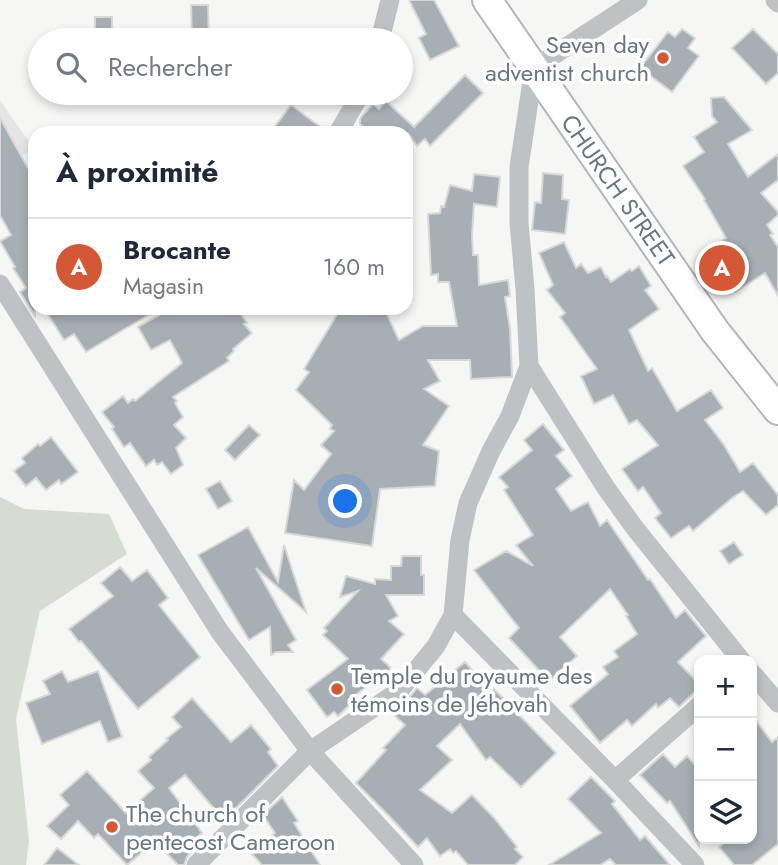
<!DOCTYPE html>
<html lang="fr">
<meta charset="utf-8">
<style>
:root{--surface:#fff;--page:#f2f2f3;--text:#1f2937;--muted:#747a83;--line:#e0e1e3;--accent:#d45736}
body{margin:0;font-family:Jost,sans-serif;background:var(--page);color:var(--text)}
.controls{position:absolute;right:21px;bottom:21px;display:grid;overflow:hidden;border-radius:14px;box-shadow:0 4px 10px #0003}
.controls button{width:63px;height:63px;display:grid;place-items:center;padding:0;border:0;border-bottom:2px solid var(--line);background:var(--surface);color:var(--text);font:35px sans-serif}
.you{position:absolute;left:346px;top:502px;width:24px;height:24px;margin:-18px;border:5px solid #fff;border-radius:50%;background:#1a73e8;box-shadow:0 0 0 10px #1a73e833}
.badge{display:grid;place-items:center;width:46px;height:46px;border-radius:50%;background:var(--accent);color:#fff;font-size:23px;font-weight:700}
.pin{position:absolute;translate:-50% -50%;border:4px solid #fff;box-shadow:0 2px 7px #0006}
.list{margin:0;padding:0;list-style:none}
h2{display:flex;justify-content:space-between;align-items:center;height:91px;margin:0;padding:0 28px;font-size:30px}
h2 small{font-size:23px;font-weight:400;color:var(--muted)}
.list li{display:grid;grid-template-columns:46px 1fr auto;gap:21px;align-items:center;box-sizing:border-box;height:98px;padding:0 28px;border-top:2px solid var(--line)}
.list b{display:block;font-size:26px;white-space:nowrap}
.list p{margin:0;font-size:23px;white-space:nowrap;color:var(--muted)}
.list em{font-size:23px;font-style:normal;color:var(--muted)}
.icon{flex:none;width:38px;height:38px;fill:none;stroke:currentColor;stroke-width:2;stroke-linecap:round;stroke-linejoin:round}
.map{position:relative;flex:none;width:778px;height:865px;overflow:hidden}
.search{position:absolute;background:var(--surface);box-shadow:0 4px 10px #0003;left:28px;top:28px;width:385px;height:77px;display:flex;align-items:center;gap:18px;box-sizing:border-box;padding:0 24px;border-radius:38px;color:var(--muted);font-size:26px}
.panel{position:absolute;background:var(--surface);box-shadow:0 4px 10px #0003;left:28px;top:126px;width:385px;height:189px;border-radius:21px}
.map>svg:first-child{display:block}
.built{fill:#e4e5e4}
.green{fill:#d6dbd3}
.building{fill:#a8afb4;stroke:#d8d8d6;stroke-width:2}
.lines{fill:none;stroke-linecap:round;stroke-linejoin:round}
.secondary-casing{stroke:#b0b6ba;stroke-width:32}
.street{stroke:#bec2c5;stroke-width:19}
.secondary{stroke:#fff;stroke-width:28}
.poi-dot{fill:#d45736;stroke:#fff;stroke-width:2.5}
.labels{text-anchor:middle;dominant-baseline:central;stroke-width:7;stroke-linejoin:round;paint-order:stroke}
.poi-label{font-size:24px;fill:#687782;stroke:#fff;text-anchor:start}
.street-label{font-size:24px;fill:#687782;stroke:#fff}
</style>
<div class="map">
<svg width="778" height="865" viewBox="0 0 778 865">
<rect width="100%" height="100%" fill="#f6f6f4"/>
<!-- built -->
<path class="built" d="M0,100l34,49 -34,19z"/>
<!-- green -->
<path class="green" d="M0,497l24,12 85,5 18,40 -87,57 -24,108 13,122 -3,24h-26z"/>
<!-- building -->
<path class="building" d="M409,0h25l25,46 -29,14 -11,-22 7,-4z
M191,5h17l1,35h-17z
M95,17h17v23h-17z
M682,29l13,9 -7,10 11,8 -27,36 -32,-24 28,-36 7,5z
M753,29l25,25v19l-12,11 -34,-36z
M465,75l18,18 -53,53 -5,-7 -8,7 -9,-13h-53l7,-7 -2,-2v-5l2,-3 11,-12 6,5 7,-8 28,26z
M724,97l28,33 -24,14 20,33 30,-23v26l-17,13 17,19v3l-11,10 6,9 -3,1 8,12v49l-13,-23 -30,19 -18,-30 -4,3 -8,-13 21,-14 -22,-38 1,-1 -22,-33 21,-14 -10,-15 23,-15 -5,-6 -1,-18z
M291,105l35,26v2h-56z
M0,118l29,52 6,-6v152l-15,-24 6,-4 -13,-20 2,-1 -15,-26 11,-6 -11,-20z
M543,173l20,2 -1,24 7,1 -4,34 -33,-4 3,-28 6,1z
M474,174l26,3 -3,30 -23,-3 -2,31 1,20h5l1,30 29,-5 2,16 -5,1 5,32 2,48 -41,2 -1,-19h-42l12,21 -16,8 25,17 -26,39 16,6 -4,35 -55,3 -8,57 -87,-13 9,-53 10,10 27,-36 -10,-9 13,-14 -4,-2 2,-4 -36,-35 13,-18 -5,-3 37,-61h43l15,32 24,-14h34l-8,-44h-11v-8l-7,1 -3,-61 12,-1 1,-7 3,1 6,-22 22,6z
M564,242l12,26 5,-4 7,9 13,-6 5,10 1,-1 4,6 19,-13 2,2 7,-5 12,20 -6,4 14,19 -30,21 19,41 4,-3 25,43 34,-21 12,18 -18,12 19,25 16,27 13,-9 25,32v10l-12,10 -23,-24 -11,7 -39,33 -4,-5 -18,12 -16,-20 6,-5 -18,-26 -5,4 -16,-22 36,-24 -21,-25 -8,4 -16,-29 -19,9 -13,-28 16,-7 -37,-52 5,-4 -18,-23 6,-5 -14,-32z
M44,308h116l-74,44 -12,-18 -10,6z
M172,308h65l10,15 -3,1 8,9 -19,16 1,2 -7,7 2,3 -56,36 4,4 -2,2 8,14 -9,8 12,13 -10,10 7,17 -12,9 -9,-12 -5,3 -3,-5 -8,6 -16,-23 -6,4 -12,-18 2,-2 -12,-15 21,-16 5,7 5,-4 2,2 47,-38 -12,-23 -19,10 -13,-23z
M543,424l21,26 -8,6 16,20 -16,13 15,22 17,-9 12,24 7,-6 41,60 2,-1 26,39 9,-8 21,26 -28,26 21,22v4l-20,19 -9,-9 -12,10 -2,-4 -24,22 -5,-6 -27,23 -30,-37 38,-32 -5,-7 15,-10 -4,-6 23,-17 -11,-18 2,-1 -18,-26 -50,48 17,19 -28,25 -40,-43 10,-10 -45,-58 32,-19 27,15 -17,-21 17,-10 -29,-45 4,-3 -9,-10 33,-27 -8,-10z
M249,425l11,10 -25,25 -10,-10z
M51,437l27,35 -17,12 -2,-4 -13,10 -10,-12 -10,8 -12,-15 11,-8 -3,-5 16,-14 2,2z
M220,481l12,20 -14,8 -12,-20z
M248,527l30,55 6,-37 22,67 -50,-44 40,72 -8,5 5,7h-17l-5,3 -1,-28 -21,13 -51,-85z
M734,542l9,13 -14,9 -9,-13z
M402,556h19v19h3v20h-38l12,21 -9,5 15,13 -23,25 9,8v11h-12l-28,21 3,3 -15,14 -4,-4 -7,5 -20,-27 41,-31 -25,-24 4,-4 -3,-3 34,-37 -18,6 6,-21 29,8v-5l16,1v-14h10z
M120,567l12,14 15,-11 21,28 -9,7 41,52 -62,52 -57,-68 -2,1 -10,-13 44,-33 -12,-13z
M465,662l26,30 3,-3 62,64 -35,34 -31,-30 -4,3 -26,-36 -23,22 15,14 -32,30 32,23 20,-18 23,24 22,28 -2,2 8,8 -8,8h-47l-12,-14 -3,2 -3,-4 -10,7 -13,-18 -9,9 -27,-29 -35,-35 30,-33 -3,-2 22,-23 -12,-11 9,-10 7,-6 8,-10 8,7z
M62,671l6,11 30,-11 24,66 -14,5 -8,-21 -58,23 -16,-41 24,-9 -7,-13z
M192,698l39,44 20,-17 20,24 -3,3 10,14 -54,54 -39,-45 -16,13 33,45 -15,13 5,5 -5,6 -3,8h-6l-23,-24 -28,24 -29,-31 -4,4 -16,-17 -17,18 -14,-13 22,-21 -9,-10 27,-24 39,42 28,-25 -16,-17 13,-11 -2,-3 19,-17 -2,-1 15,-12 -9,-10z
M752,715l20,27 6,-5v107l-26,21h-18l-15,-18 10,-8h23z
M663,754l12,13 12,-11 12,14v76l-29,-45 -3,2 -27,-28z
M591,777l24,24 -3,3 28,36 5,-4 25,29h-54l-6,-6 -10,6h-51l52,-32 -33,-34z
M282,797l16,24 -4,2 26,42h-58l-11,-12 24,-20 -12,-18z
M57,848l22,17h-35z"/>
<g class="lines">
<defs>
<path id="secondary" d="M487,0l228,331 63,79"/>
</defs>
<!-- secondary casing -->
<use href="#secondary" class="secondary-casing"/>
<!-- street -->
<path class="street" d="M638,0l-104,68 -15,99v56l6,66 4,77 -19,50 -19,35 -23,52 -8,37 -7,75 162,165 80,85
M775,0l3,3
M380,40l10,-40
M338,133l23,-40
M0,284l220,348 90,119 104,114
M529,366l77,122 28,39 107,133
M752,673l26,30
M615,780l84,-74
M196,865l114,-114 90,-61 36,-44 17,-31"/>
<!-- secondary -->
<use href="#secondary" class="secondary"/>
</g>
<!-- markers -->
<g class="poi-dot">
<circle cx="663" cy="58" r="7"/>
<circle cx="337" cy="689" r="7"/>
<circle cx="112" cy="827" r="7"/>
</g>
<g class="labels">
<!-- poi labels -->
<g class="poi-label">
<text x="649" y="44" text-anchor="end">Seven day<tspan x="649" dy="28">adventist church</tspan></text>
<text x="351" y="675">Temple du royaume des<tspan x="351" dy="28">témoins de Jéhovah</tspan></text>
<text x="126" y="813">The church of<tspan x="126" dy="28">pentecost Cameroon</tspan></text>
</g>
<!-- street labels -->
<g class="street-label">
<text transform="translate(618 190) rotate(55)">CHURCH STREET</text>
</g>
</g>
</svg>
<div class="controls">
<button>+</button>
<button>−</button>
<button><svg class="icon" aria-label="layers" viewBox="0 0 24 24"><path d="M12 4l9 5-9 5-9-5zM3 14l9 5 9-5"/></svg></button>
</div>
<div class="you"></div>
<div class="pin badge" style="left:722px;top:268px">A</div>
<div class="search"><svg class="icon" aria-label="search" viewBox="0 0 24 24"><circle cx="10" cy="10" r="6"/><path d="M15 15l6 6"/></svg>Rechercher</div>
<section class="panel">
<h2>À proximité<small></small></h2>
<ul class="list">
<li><span class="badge">A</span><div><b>Brocante</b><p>Magasin</p></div><em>160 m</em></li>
</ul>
</section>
</div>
